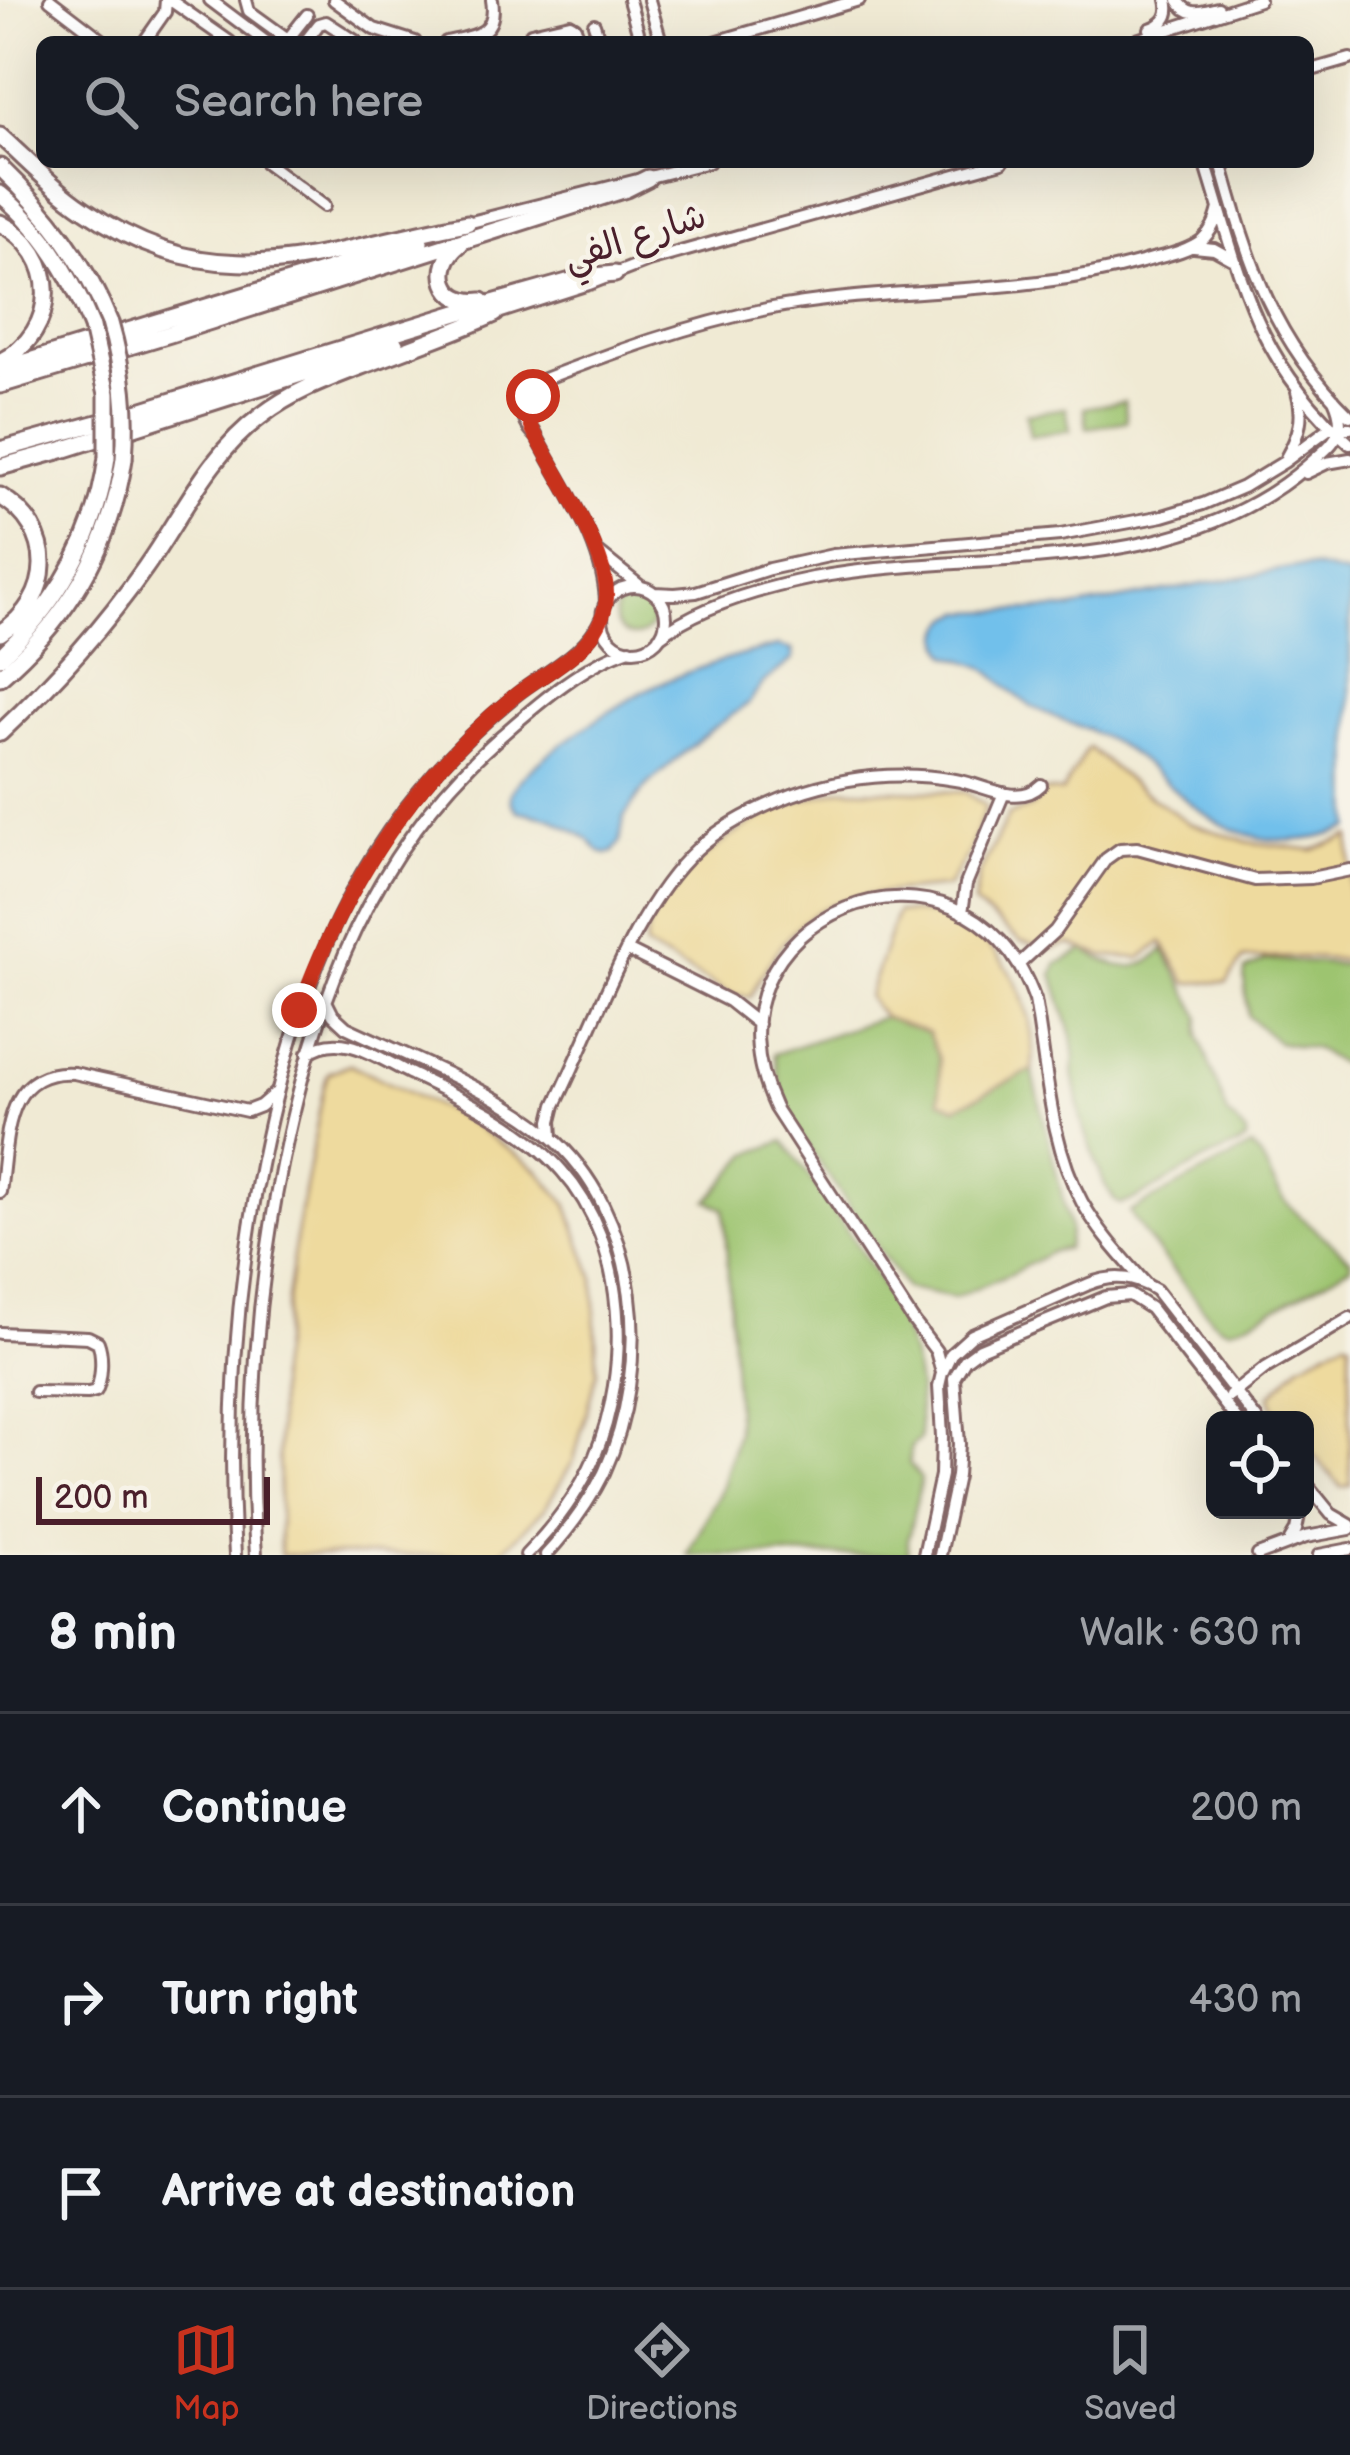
<!DOCTYPE html>
<meta charset="utf-8">
<style>
:root{--surface:#171b24;--page:#20242c;--text:#f1f3f6;--muted:#9ea1a6;--line:#363941;--accent:#c8321e}
body{margin:0;font-family:"Balsamiq Sans","Playpen Sans Arabic",sans-serif;background:var(--page);color:var(--text)}
.controls{position:absolute;right:36px;bottom:36px;display:grid;overflow:hidden;border-radius:18px;box-shadow:0 12px 48px #0002}
.controls button{width:108px;height:108px;display:grid;place-items:center;padding:0;border:0;border-bottom:3px solid var(--line);background:var(--surface);color:var(--text);font:60px sans-serif}
.scale{position:absolute;left:36px;bottom:30px;width:234px;box-sizing:border-box;padding-left:12px;border:6px solid #4a1f2b;border-top:0;font-size:33px;line-height:42px;white-space:nowrap;color:#4a1f2b;-webkit-text-stroke:9px #f7f3e8;paint-order:stroke}
.stop{position:absolute;width:36px;height:36px;margin:-27px;border:9px solid #c8321e;border-radius:50%;background:#fff}
.stop.end{background:#c8321e;border-color:#fff;box-shadow:0 3px 12px #0008}
.list{margin:0;padding:0;list-style:none}
h2{display:flex;justify-content:space-between;align-items:center;height:156px;margin:0;padding:0 48px;font-size:51px}
h2 small{font-size:39px;font-weight:400;color:var(--muted)}
.list li{display:grid;grid-template-columns:78px 1fr auto;gap:36px;align-items:center;box-sizing:border-box;height:192px;padding:0 48px;border-top:3px solid var(--line)}
.list b{display:block;font-size:45px;white-space:nowrap}
.list em{font-size:39px;font-style:normal;color:var(--muted)}
.icon{flex:none;width:66px;height:66px;fill:none;stroke:currentColor;stroke-width:2;stroke-linecap:round;stroke-linejoin:round}
.map{position:relative;flex:none;width:1350px;height:1555px;overflow:hidden}
.search{position:absolute;background:var(--surface);box-shadow:0 12px 48px #0002;left:36px;right:36px;top:36px;height:132px;display:flex;align-items:center;gap:30px;box-sizing:border-box;padding:0 42px;border-radius:18px;color:var(--muted);font-size:45px}
.sheet{height:732px;background:var(--surface)}
nav{display:flex;justify-content:space-around;align-items:center;box-sizing:border-box;height:168px;border-top:3px solid var(--line);background:var(--surface);font-size:33px;color:var(--muted)}
nav a{display:grid;justify-items:center;gap:6px}
nav .on{color:var(--accent)}
.map>svg:first-child{display:block}
.green{fill:#9dc470;stroke:#74724e;stroke-width:3}
.sand{fill:#eeda9e;stroke:#9c7c64;stroke-width:3}
.water{fill:#71c0eb;stroke:#5e708b;stroke-width:3}
.lines{fill:none;stroke-linecap:round;stroke-linejoin:round}
.minor-casing{stroke:#846666;stroke-width:16}
.highway-casing{stroke:#846666;stroke-width:21}
.minor{stroke:#fff;stroke-width:10}
.highway{stroke:#fff;stroke-width:15}
.highway-bridge-casing{stroke:#846666;stroke-width:21;stroke-linecap:butt}
.highway-bridge{stroke:#fff;stroke-width:15}
.route{stroke:#c8321e;stroke-width:15}
.labels{text-anchor:middle;dominant-baseline:central;stroke-width:9;stroke-linejoin:round;paint-order:stroke}
.street-label{font-size:36px;fill:#4a1f2b;stroke:#f7f3e8}
</style>
<div class="map">
<svg width="1350" height="1555" viewBox="0 0 1350 1555">
<rect width="100%" height="100%" fill="#f7f3e8"/>
<filter id="ink" filterUnits="userSpaceOnUse"><feTurbulence type="fractalNoise" baseFrequency=".00833" numOctaves="2"/><feDisplacementMap in="SourceGraphic" scale="24" xChannelSelector="R" yChannelSelector="G"/><feConvolveMatrix kernelMatrix="1 2 1 2 8 2 1 2 1" color-interpolation-filters="sRGB"/></filter>
<filter id="wash" filterUnits="userSpaceOnUse"><feTurbulence type="fractalNoise" baseFrequency=".004" numOctaves="4" result="noise"/><feDisplacementMap in="SourceGraphic" scale="48" xChannelSelector="R" yChannelSelector="G"/><feGaussianBlur stdDeviation="2.7" result="paint"/><feColorMatrix in="noise" values="0 0 0 0 0 0 0 0 0 0 0 0 0 0 0 0 0 1.4 0 .05"/><feComposite in="paint" operator="in"/></filter>
<g filter="url(#wash)">
<rect width="100%" height="100%" fill="#f0ead4"/>
<!-- green -->
<path class="green" d="M1124,401l3,20 -40,7 -3,-20z
M1066,408l4,22 -40,6 -4,-22z
M615 617a19 19 0 1 1 38 0a19 19 0 1 1-38 0Z
M1164,949l36,67 -1,20 29,79 19,19 -1,6 -6,5 -30,12 -74,42 -15,5 -5,-2 -12,-19 -23,-63 -8,-48 2,-14 -3,-22 -19,-62 4,-10 28,-14c27,18 55,26 79,-1z
M1267,960l83,5v100l-13,-3 -21,-13 -39,-7 -29,-26c0,-17 -6,-29 -3,-46z
M883,1017l45,16 11,26 1,41 16,7 76,-37 38,159 -3,19 -14,3 -40,22 -59,25 -48,-9 -120,-175 -12,-60z
M784,1141c48,70 115,148 132,233 4,21 3,44 4,65l-9,8 -2,16 12,16 -13,60v16h-221l36,-69 14,-55 -13,-223 -16,-7 41,-47z
M1251,1147c18,15 17,35 35,55 19,22 43,37 64,57v7c-17,10 -110,64 -122,62 -8,-1 -11,-5 -17,-10l-65,-81 -16,-25z"/>
<!-- sand -->
<path class="sand" d="M1088,747l47,39 54,37 59,19 65,8 37,-14v124l-47,-3 -60,2 -16,23 -40,1 -25,-41 -21,16 -37,-2 -35,-12 -20,5 -29,-8 -46,-37 5,-30 30,-59 23,-8 12,-16 18,1z
M843,789l122,3 21,14 -17,47 -22,34c-109,10 -144,5 -197,110l-19,-3 -86,-47c2,-54 81,-112 126,-134 21,-12 48,-17 72,-24z
M897,912c12,1 26,0 38,3 67,20 105,87 97,155l-76,37 -16,-7 -1,-41 -11,-26 -45,-16 -15,-20z
M350,1064l116,56 71,49 30,35 27,75 3,92 -23,89 -29,48 -47,47h-218l-3,-182 19,-138 28,-149 4,-13z
M1345,1340l5,1v144l-9,2 -36,-42v-25h-21l-10,-11 -3,-14 30,-32z"/>
<!-- water -->
<path class="water" d="M1296,567l23,1 31,8v252c-56,22 -110,15 -157,-23 -25,-19 -46,-42 -73,-59 -26,-17 -57,-23 -85,-38 -22,-11 -33,-29 -51,-40 -11,-6 -23,-8 -35,-13 -14,-18 -6,-35 14,-43l105,-3z
M778,646l14,4 1,9 -29,23 -15,21 -46,33 -57,50 -22,31 -4,25 -7,10 -7,2 -6,-2 -12,-13 -37,-21 -33,-7c-5,-6 -8,-9 -7,-17 5,-25 123,-101 150,-111 38,-16 77,-28 117,-37z"/>
</g>
<g filter="url(#ink)">
<g class="lines">
<defs>
<path id="minor" d="M50,0l55,42
M170,0l60,42
M210,0l56,42
M246,0l3,11 43,31
M334,0l40,29 41,13
M629,0l9,32 -4,10
M649,0l12,42
M1178,0c10,18 23,12 40,8
M594,24l6,18
M1150,29c15,-5 21,-14 17,-29
M288,39l19,-24
M588,39l1,3
M144,42l21,-30 1,-12
M305,42l14,-18 7,-2 31,20
M446,42c28,-6 52,-7 46,-42
M527,42l4,-9 39,-9 5,3 5,15
M715,42l144,-42
M1130,42l129,-42
M1308,71l42,-12
M265,162l59,44
M1205,162c36,115 49,198 145,282
M1221,162c28,102 52,178 129,254
M467,223l242,-61
M1194,247l20,2 18,10
M495,314l94,-30 59,-23 354,-99
M534,431c27,55 70,109 72,172
M536,436c-18,-17 -17,-39 3,-55 75,-29 149,-56 228,-72 124,-24 252,-12 375,-47 19,-6 43,-9 60,-22 10,-9 14,-19 17,-32
M1286,458c13,-23 19,-41 11,-67
M1306,473l21,-10 23,-4
M599,553l41,33
M602 618a32 32 0 1 1 64 0a32 32 0 1 1-64 0Z
M654,593l21,1 21,-2 73,-23 64,-14 227,-20 103,-19 40,-12 40,-17 41,-25 47,-35 19,1
M659,637c40,-31 105,-49 154,-59 163,-31 358,6 494,-112 25,-22 43,-32 27,-67
M962,913l4,-29 38,-91
M627,950l102,51 29,23
M1019,964l36,-33 51,-72 14,-10 17,-1 118,32 56,-2 39,-8
M325,999l8,16 13,12c63,30 149,63 202,107 94,79 105,232 56,339 -15,30 -35,57 -58,82
M308,1053c33,-24 70,5 101,20 54,26 113,52 153,98 66,74 69,199 32,287 -16,37 -40,68 -68,97
M552,1137l-1,-16 4,-16c40,-79 76,-195 142,-256 27,-25 61,-41 95,-54 53,-19 108,-24 163,-15 28,4 63,28 86,5
M0,1192c8,-50 2,-124 74,-119l173,38 13,-5 14,-12
M0,1333l88,4 10,5c5,13 4,36 -2,49l-8,2 -53,-1
M942,1373l-6,-22 -24,-32 -137,-211c-91,-194 192,-302 260,-108 12,67 14,141 47,202 17,30 41,56 64,82
M1230,1396l34,-27 86,-51
M1305,1482l26,32 19,11
M1290,1540l6,-10 4,-20
M235,1555c-8,-131 0,-261 26,-390 27,-135 68,-266 158,-374 29,-35 61,-67 97,-96 30,-24 70,-41 86,-78
M256,1555c-9,-131 0,-261 26,-390 34,-169 88,-313 220,-430 37,-32 81,-71 128,-86
M924,1555l17,-80 1,-38 -3,-51 3,-13 9,-19 21,-19 117,-51c24,-10 45,-8 67,6l101,130
M940,1555l17,-79 2,-32 -5,-66 11,-18 15,-11 126,-52 24,-2 20,13 87,112
M1258,1555l48,-18 44,-8
M1319,1555l31,-6"/>
<path id="highway" d="M0,136c28,25 53,52 84,73 136,95 239,41 383,14
M0,167c48,46 85,94 110,156
M0,194c43,35 72,83 92,133
M0,223c60,31 61,108 0,139
M460,244c-29,23 -17,62 22,57
M0,370l420,-128
M0,385l170,-51 456,-145 22,-11
M0,450l130,-36 327,-101 128,-36 30,-3
M0,467l62,-17 333,-106
M0,496c57,33 55,103 0,137
M0,657c58,-54 97,-121 107,-200
M0,677c68,-58 111,-130 124,-218
M0,733c53,-50 103,-105 145,-165 37,-52 63,-113 116,-152 32,-25 69,-38 106,-52 43,-16 86,-31 128,-50"/>
</defs>
<!-- minor casing -->
<use href="#minor" class="minor-casing"/>
<!-- highway casing -->
<use href="#highway" class="highway-casing"/>
<!-- minor -->
<use href="#minor" class="minor"/>
<!-- highway -->
<use href="#highway" class="highway"/>
<defs>
<path id="highway-bridge" d="M110,323c13,45 18,89 14,136
M92,327l15,67v63"/>
</defs>
<!-- highway-bridge casing -->
<use href="#highway-bridge" class="highway-bridge-casing"/>
<!-- highway-bridge -->
<use href="#highway-bridge" class="highway-bridge"/>
</g>
</g>
<g class="lines" filter="url(#ink)">
<!-- route -->
<path class="route" d="M299,1010c44,-122 113,-230 214,-313 34,-27 86,-47 93,-95 7,-45 -53,-132 -74,-174l-3,-11 4,-21"/>
</g>
<g class="labels">
<!-- street labels -->
<g class="street-label">
<text transform="translate(635 238) rotate(-18)">شارع الفي</text>
</g>
</g>
</svg>
<div class="controls">
<button><svg class="icon" aria-label="locate" viewBox="0 0 24 24"><circle cx="12" cy="12" r="6"/><path d="M12 2v4M12 18v4M2 12h4M18 12h4"/></svg></button>
</div>
<div class="scale">200 m</div>
<div class="stop" style="left:533px;top:396px"></div>
<div class="stop end" style="left:299px;top:1010px"></div>
<div class="search"><svg class="icon" aria-label="search" viewBox="0 0 24 24"><circle cx="10" cy="10" r="6"/><path d="M15 15l6 6"/></svg>Search here</div>
</div>
<section class="sheet">
<h2>8 min<small>Walk · 630 m</small></h2>
<ul class="list">
<li><svg class="icon" aria-label="ahead" viewBox="0 0 24 24"><path d="M12 20V5M6 11l6-6 6 6"/></svg><div><b>Continue</b></div><em>200 m</em></li>
<li><svg class="icon" aria-label="right" viewBox="0 0 24 24"><path d="M7 20v-9h11M14 6l5 5-5 5"/></svg><div><b>Turn right</b></div><em>430 m</em></li>
<li><svg class="icon" aria-label="arrive" viewBox="0 0 24 24"><path d="M6 21V4h12l-3 4 3 4H6"/></svg><div><b>Arrive at destination</b></div></li>
</ul>
</section>
<nav>
<a class="on"><svg class="icon" aria-label="map" viewBox="0 0 24 24"><path d="M3 6l6-2 6 2 6-2v14l-6 2-6-2-6 2zM9 4v14M15 6v14"/></svg>Map</a>
<a><svg class="icon" aria-label="directions" viewBox="0 0 24 24"><path d="M12 3l9 9-9 9-9-9zM9 14v-3h6M13 9l2 2-2 2"/></svg>Directions</a>
<a><svg class="icon" aria-label="saved" viewBox="0 0 24 24"><path d="M7 4h10v16l-5-4-5 4z"/></svg>Saved</a>
</nav>
